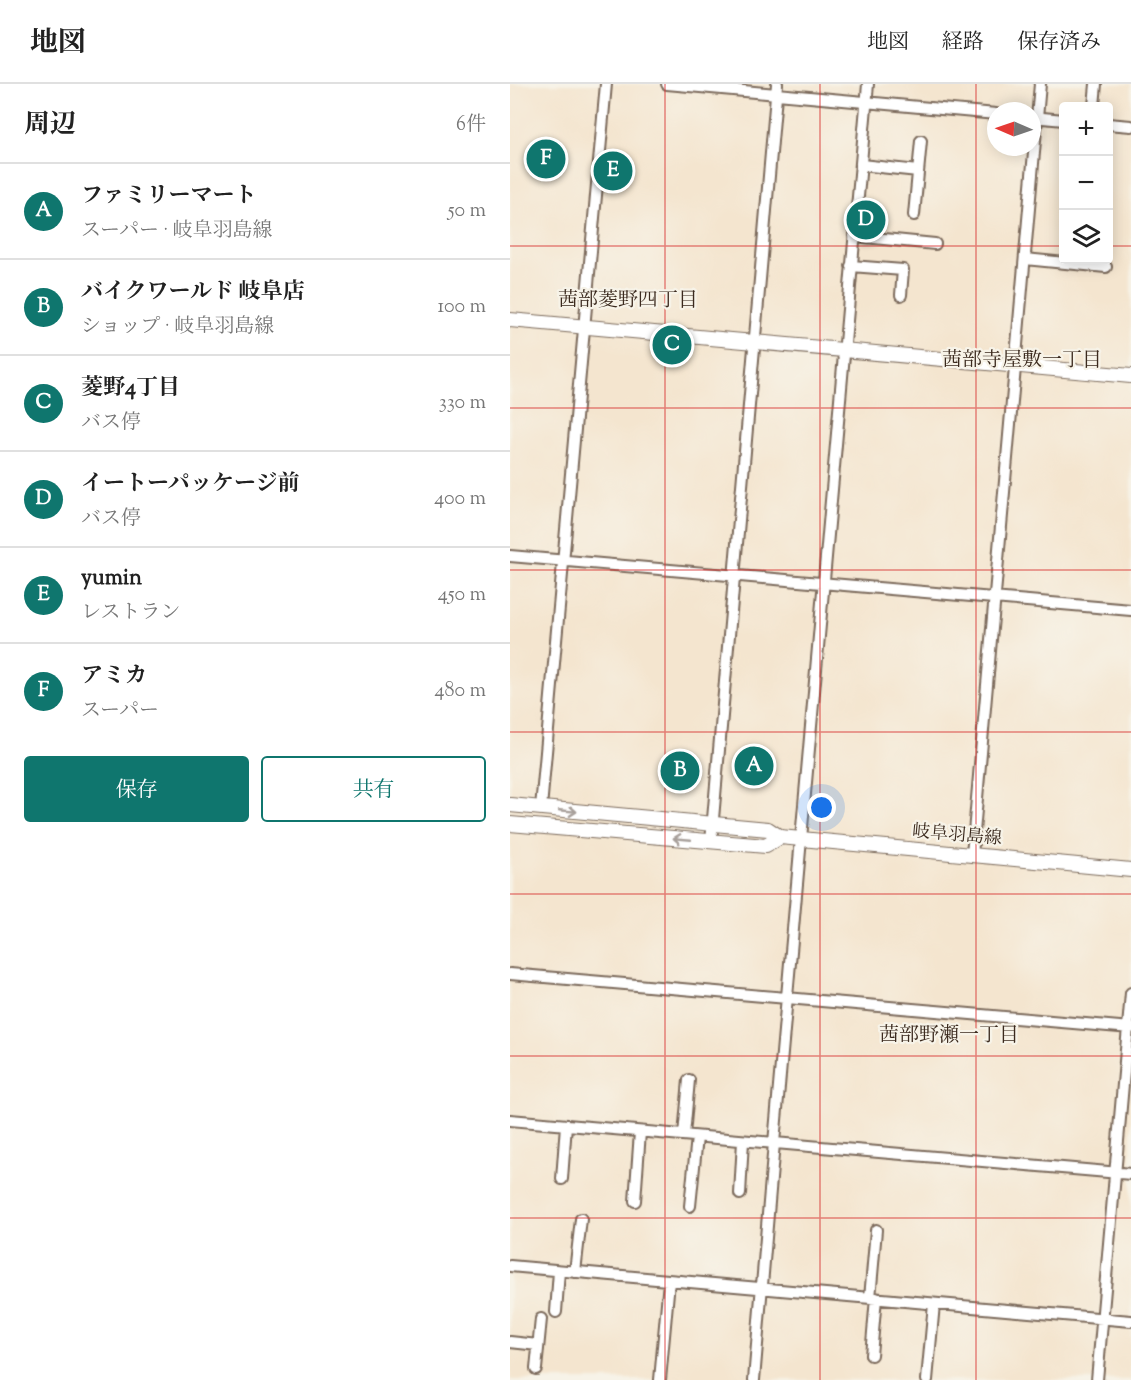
<!DOCTYPE html>
<html lang="ja">
<meta charset="utf-8">
<style>
:root{--surface:#fff;--page:#f6f6f6;--text:#222;--muted:#767676;--line:#e0e0e0;--accent:#0f766e}
body{margin:0;font-family:"Sorts Mill Goudy","Noto Serif JP",serif;background:var(--page);color:var(--text)}
.controls{position:absolute;right:18px;top:18px;display:grid;overflow:hidden;border-radius:6px;box-shadow:0 3px 15px #0003}
.controls button{width:54px;height:54px;display:grid;place-items:center;padding:0;border:0;border-bottom:2px solid var(--line);background:var(--surface);color:var(--text);font:30px sans-serif}
.compass{position:absolute;left:477px;top:18px;width:54px;height:54px;border-radius:50%;background:var(--surface);box-shadow:0 3px 15px #0003;rotate:272deg}
.you{position:absolute;left:312px;top:724px;width:21px;height:21px;margin:-15px;border:4px solid #fff;border-radius:50%;background:#1a73e8;box-shadow:0 0 0 9px #1a73e833}
.badge{display:grid;place-items:center;width:39px;height:39px;border-radius:50%;background:var(--accent);color:#fff;font-size:20px;font-weight:700}
.pin{position:absolute;translate:-50% -50%;border:3px solid #fff;box-shadow:0 2px 6px #0006}
.list{margin:0;padding:0;list-style:none}
h2{display:flex;justify-content:space-between;align-items:center;height:78px;margin:0;padding:0 24px;font-size:26px}
h2 small{font-size:20px;font-weight:400;color:var(--muted)}
.list li{display:grid;grid-template-columns:39px 1fr auto;gap:18px;align-items:center;box-sizing:border-box;height:96px;padding:0 24px;border-top:2px solid var(--line)}
.list b{display:block;font-size:22px;white-space:nowrap}
.list p{margin:0;font-size:20px;white-space:nowrap;color:var(--muted)}
.list em{font-size:20px;font-style:normal;color:var(--muted)}
.actions{display:flex;gap:12px;padding:18px 24px}
.actions a{flex:1;padding:14px 0;border:2px solid var(--accent);border-radius:6px;text-align:center;font-size:21px;color:var(--accent)}
.actions .main{background:var(--accent);color:#fff}
.icon{flex:none;width:33px;height:33px;fill:none;stroke:currentColor;stroke-width:2;stroke-linecap:round;stroke-linejoin:round}
.map{position:relative;flex:none;width:621px;height:1296px;overflow:hidden}
header{display:flex;align-items:center;gap:36px;box-sizing:border-box;height:84px;padding:0 30px;background:var(--surface);border-bottom:2px solid var(--line)}
header strong{font-size:28px}
nav{display:flex;gap:33px;margin-inline-start:auto;font-size:21px}
main{display:flex}
aside{flex:1;background:var(--surface)}
.map>svg:first-child{display:block}
.lines{fill:none;stroke-linecap:round;stroke-linejoin:round}
.street-casing{stroke:#7c6b5c;stroke-width:14}
.secondary-casing{stroke:#7c6b5c;stroke-width:16}
.street{stroke:#fff;stroke-width:10}
.secondary{stroke:#fff;stroke-width:14}
.oneway{stroke:#a79f9a}
.grid{fill:none;stroke:#d62828;stroke-width:1.5;stroke-opacity:0.55}
.labels{text-anchor:middle;dominant-baseline:central;stroke-width:4.5;stroke-linejoin:round;paint-order:stroke}
.street-label{font-size:18px;fill:#3b2a1e;stroke:#f7f3e8}
.neighbourhood-label{font-size:20px;fill:#3b2a1e;stroke:#f7f3e8}
</style>
<header>
<strong>地図</strong>
<nav><a>地図</a><a>経路</a><a>保存済み</a></nav>
</header>
<main>
<aside>
<h2>周辺<small>6件</small></h2>
<ul class="list">
<li><span class="badge">A</span><div><b>ファミリーマート</b><p>スーパー · 岐阜羽島線</p></div><em>50 m</em></li>
<li><span class="badge">B</span><div><b>バイクワールド 岐阜店</b><p>ショップ · 岐阜羽島線</p></div><em>100 m</em></li>
<li><span class="badge">C</span><div><b>菱野4丁目</b><p>バス停</p></div><em>330 m</em></li>
<li><span class="badge">D</span><div><b>イートーパッケージ前</b><p>バス停</p></div><em>400 m</em></li>
<li><span class="badge">E</span><div><b>yumin</b><p>レストラン</p></div><em>450 m</em></li>
<li><span class="badge">F</span><div><b>アミカ</b><p>スーパー</p></div><em>480 m</em></li>
</ul>
<div class="actions"><a class="main">保存</a><a>共有</a></div>
</aside>
<div class="map">
<svg width="621" height="1296" viewBox="0 0 621 1296">
<rect width="100%" height="100%" fill="#f7f3e8"/>
<filter id="ink" filterUnits="userSpaceOnUse"><feTurbulence type="fractalNoise" baseFrequency=".0167" numOctaves="2"/><feDisplacementMap in="SourceGraphic" scale="12" xChannelSelector="R" yChannelSelector="G"/><feConvolveMatrix kernelMatrix="1 2 1 2 8 2 1 2 1" color-interpolation-filters="sRGB"/></filter>
<filter id="wash" filterUnits="userSpaceOnUse"><feTurbulence type="fractalNoise" baseFrequency=".008" numOctaves="4" result="noise"/><feDisplacementMap in="SourceGraphic" scale="24" xChannelSelector="R" yChannelSelector="G"/><feGaussianBlur stdDeviation="1.35" result="paint"/><feColorMatrix in="noise" values="0 0 0 0 0 0 0 0 0 0 0 0 0 0 0 0 0 1.4 0 .05"/><feComposite in="paint" operator="in"/></filter>
<g filter="url(#wash)">
<rect width="100%" height="100%" fill="#f4e5cf"/>
</g>
<g filter="url(#ink)">
<g class="lines">
<defs>
<path id="street" d="M157,0l329,30
M584,22l2,-22
M522,33l32,3
M598,40l23,2
M351,81l57,6
M404,131l7,-74
M344,152l81,8
M515,175l81,8
M341,182l52,4 -2,25
M0,472l621,54
M31,724l65,-724
M201,758l66,-758
M462,771l68,-771
M0,890l621,54
M0,1036l621,54
M174,1051l5,-55
M52,1095l4,-54
M230,1110l3,-53
M125,1117l5,-69
M180,1122l7,-69
M0,1182l621,55
M65,1188l6,-53
M360,1214l6,-68
M46,1228l3,-41
M0,1258l28,3
M361,1271l5,-57
M26,1285l5,-50
M150,1296l9,-99
M244,1296l20,-237 94,-1059
M417,1296l7,-76
M587,1296l34,-387"/>
<path id="secondary" d="M0,236l621,56
M0,721l258,24 12,8 351,33
M0,740l256,22 14,-9"/>
</defs>
<!-- street casing -->
<use href="#street" class="street-casing"/>
<!-- secondary casing -->
<use href="#secondary" class="secondary-casing"/>
<!-- street -->
<use href="#street" class="street"/>
<!-- secondary -->
<use href="#secondary" class="secondary"/>
</g>
<!-- one-way arrows -->
<defs><path id="oneway-shaft" d="M-6 0H5M1.5-3L5.5 0L1.5 3" fill="none" stroke-width="1.6" stroke-linecap="round" stroke-linejoin="round" transform="scale(1.5)"/></defs>
<g class="oneway">
<use href="#oneway-shaft" transform="translate(58 727) rotate(5)"/>
<use href="#oneway-shaft" transform="translate(172 755) rotate(-175)"/>
</g>
</g>
<!-- grid -->
<path class="grid" d="M155,0v1296M310,0v1296M466,0v1296M0,162h554M598,162h23M0,324h621M0,486h621M0,648h621M0,810h621M0,972h621M0,1134h621"/>
<g class="labels">
<!-- street labels -->
<g class="street-label">
<text transform="translate(447 752) rotate(5)">岐阜羽島線</text>
</g>
<!-- neighbourhood labels -->
<g class="neighbourhood-label">
<text x="118" y="217">茜部菱野四丁目</text>
<text x="512" y="277">茜部寺屋敷一丁目</text>
<text x="439" y="952">茜部野瀬一丁目</text>
</g>
</g>
</svg>
<div class="controls">
<button>+</button>
<button>−</button>
<button><svg class="icon" aria-label="layers" viewBox="0 0 24 24"><path d="M12 4l9 5-9 5-9-5zM3 14l9 5 9-5"/></svg></button>
</div>
<svg class="compass" viewBox="-18 -18 36 36"><path d="M0-13l5 13h-10z" fill="#e53935"/><path d="M0 13l5-13h-10z" fill="#767676"/></svg>
<div class="you"></div>
<div class="pin badge" style="left:244px;top:682px">A</div>
<div class="pin badge" style="left:170px;top:687px">B</div>
<div class="pin badge" style="left:162px;top:261px">C</div>
<div class="pin badge" style="left:356px;top:136px">D</div>
<div class="pin badge" style="left:103px;top:87px">E</div>
<div class="pin badge" style="left:36px;top:75px">F</div>
</div>
</main>
